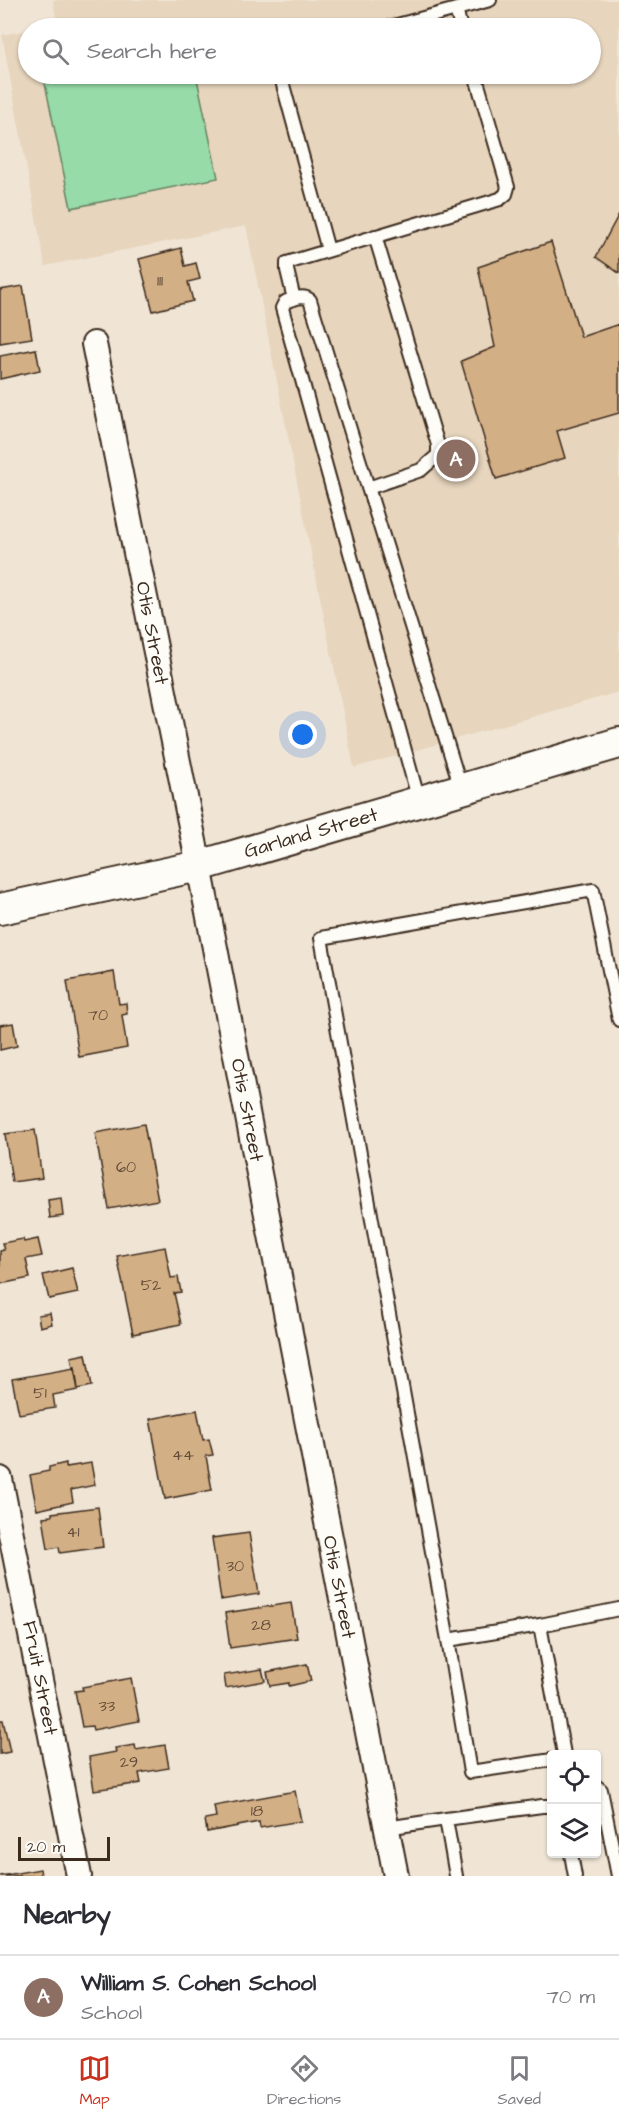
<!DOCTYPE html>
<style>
:root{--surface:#fff;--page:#f7f7f7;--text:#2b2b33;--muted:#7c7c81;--line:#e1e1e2;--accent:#c8321e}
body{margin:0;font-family:"Architects Daughter",sans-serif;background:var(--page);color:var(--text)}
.controls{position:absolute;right:18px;bottom:18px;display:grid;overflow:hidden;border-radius:6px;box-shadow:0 2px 4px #0004}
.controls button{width:54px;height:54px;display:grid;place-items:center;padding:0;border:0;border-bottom:2px solid var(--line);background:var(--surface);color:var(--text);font:30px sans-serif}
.scale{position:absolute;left:18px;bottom:15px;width:92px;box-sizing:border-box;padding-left:6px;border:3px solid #3b2a1e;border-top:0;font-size:16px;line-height:21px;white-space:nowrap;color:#3b2a1e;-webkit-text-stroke:4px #fdfcf7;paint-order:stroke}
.you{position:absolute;left:303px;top:735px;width:21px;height:21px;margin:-15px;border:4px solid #fff;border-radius:50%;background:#1a73e8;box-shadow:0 0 0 9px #1a73e833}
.badge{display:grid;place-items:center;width:39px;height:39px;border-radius:50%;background:var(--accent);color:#fff;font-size:20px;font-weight:700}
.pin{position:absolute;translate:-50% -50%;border:3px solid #fff;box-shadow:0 2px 6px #0006}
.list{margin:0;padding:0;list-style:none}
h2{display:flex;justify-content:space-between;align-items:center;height:78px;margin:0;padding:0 24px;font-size:26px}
h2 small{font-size:20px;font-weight:400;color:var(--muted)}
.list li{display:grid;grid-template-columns:39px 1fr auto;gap:18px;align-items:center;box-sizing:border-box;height:84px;padding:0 24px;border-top:2px solid var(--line)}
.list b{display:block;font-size:22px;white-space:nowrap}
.list p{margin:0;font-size:20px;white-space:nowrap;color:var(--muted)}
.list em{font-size:20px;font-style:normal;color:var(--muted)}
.icon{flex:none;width:33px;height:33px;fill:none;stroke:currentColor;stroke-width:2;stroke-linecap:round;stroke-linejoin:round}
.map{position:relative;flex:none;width:619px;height:1876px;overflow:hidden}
.search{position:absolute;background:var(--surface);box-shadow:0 2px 4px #0004;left:18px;right:18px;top:18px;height:66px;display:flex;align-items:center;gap:15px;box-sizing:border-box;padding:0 21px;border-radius:33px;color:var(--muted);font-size:22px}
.sheet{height:162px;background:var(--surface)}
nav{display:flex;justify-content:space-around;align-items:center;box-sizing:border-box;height:84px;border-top:2px solid var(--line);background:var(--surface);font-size:16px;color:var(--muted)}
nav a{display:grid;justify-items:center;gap:3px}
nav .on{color:var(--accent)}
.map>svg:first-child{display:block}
.built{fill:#e7d5bd}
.green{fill:#96dba8;stroke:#688263;stroke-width:1.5}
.building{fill:#d3af85;stroke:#3b2a1e;stroke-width:1.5}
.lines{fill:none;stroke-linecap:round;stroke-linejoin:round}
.service-casing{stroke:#3b2a1e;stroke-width:16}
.minor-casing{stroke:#3b2a1e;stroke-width:28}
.tertiary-casing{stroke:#3b2a1e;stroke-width:34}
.service{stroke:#fdfcf7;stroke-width:12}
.minor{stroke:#fdfcf7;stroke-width:24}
.tertiary{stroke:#fdfcf7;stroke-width:30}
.labels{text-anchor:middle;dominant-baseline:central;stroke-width:6;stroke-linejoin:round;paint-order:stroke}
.number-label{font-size:16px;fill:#614b38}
.street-label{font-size:20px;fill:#3b2a1e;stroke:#fdfcf7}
</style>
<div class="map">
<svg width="619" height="1876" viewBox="0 0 619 1876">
<rect width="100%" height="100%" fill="#f0e5d5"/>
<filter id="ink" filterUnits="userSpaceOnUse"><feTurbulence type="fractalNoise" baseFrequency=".0167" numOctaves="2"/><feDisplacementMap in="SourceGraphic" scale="12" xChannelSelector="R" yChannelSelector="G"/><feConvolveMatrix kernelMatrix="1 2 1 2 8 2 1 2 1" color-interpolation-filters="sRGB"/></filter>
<g filter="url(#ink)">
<!-- built -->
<path class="built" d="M53,0h566v692l-265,76 -108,-542 -201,40 -43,-231 26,-5v44h562v-46h-554l21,-3z"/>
<!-- green -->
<path class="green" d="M43,74h153l22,104 -147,30z"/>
<!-- building -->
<path class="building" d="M619,214v59l-23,-16z
M551,242l30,95 38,-13v89l-62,18 8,27 -69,21 -35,-118 34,-14 -17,-80z
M181,248l4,18 11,-3 4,16 -12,3 5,19 -40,10 -14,-52z
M23,286l9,52 -32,5v-53z
M36,349l4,21 -40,9v-23z
M114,972l5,32 7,-1 1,11 -5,1 5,33 -48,9 -12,-76z
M13,1023l4,23 -17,4v-25z
M144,1124l14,76 -49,9 -14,-76z
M35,1130l7,48 -30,4 -7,-48z
M61,1198l2,18 -13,2 -2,-18z
M23,1239l1,3 14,-3 4,17 -16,3 4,19 -30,6v-33l4,-1 -2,-7z
M165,1247l6,31 7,-1 3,15 -7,1 7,31 -48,10 -16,-78z
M72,1268l6,25 -29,6 -6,-24z
M50,1313l2,11 -12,3 -2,-12z
M86,1354l6,32 -14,3 -3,-22h-2l-2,-10z
M74,1368l4,22 -25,5 2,13 -36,6 -7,-35z
M197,1410l6,30 6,-1 4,16 -7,1 6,34 -47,9 -15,-80z
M66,1463v4l25,-4 4,22 -24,5 2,12 -36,8 -7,-35 19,-4v-4z
M98,1507l5,40 -43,6 -1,-6 -11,2 -5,-32 9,-1v-3z
M249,1533l10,61 -38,6 -9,-62z
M291,1603l6,35 -67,10 -5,-35z
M307,1664l4,17 -22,5v-3l-19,3 -3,-14z
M262,1669l3,12 -39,7 -2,-13z
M131,1678l8,43 -46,9 -1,-4 -10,1 -7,-36 8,-1 -1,-3z
M0,1720h3l7,32 -10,2z
M135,1745l1,5 29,-5 4,23 -30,5 2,10 -47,7 -5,-33 27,-5 -1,-4z
M295,1791l6,30 -41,7 -1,-6 -52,10 -2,-13 11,-2 -2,-11z
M40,1869l1,7h-41z"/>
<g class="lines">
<defs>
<path id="service" d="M456,9l5,19
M386,28l104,-28
M280,74l48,176
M294,299l-7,-29v-7l213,-64 6,-5 2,-7 -33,-113
M368,488l53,-18 17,-15v-10l-63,-209
M419,801l-137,-493 3,-6c8,-3 18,-8 25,-2l151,488
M540,1625l79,-16
M448,1640l-127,-702 272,-48 26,130
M552,1760l-82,12 -22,-132 92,-15 24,129
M596,1786l5,4 17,86
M446,1819l96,-13h10
M386,1828l60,-9 10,57
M571,1854l4,22"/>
<path id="minor" d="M94,344l105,522 197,1010
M0,1479l79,397"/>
<path id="tertiary" d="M0,909l199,-43 420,-123"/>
</defs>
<!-- service casing -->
<use href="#service" class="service-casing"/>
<!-- minor casing -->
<use href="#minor" class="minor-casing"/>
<!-- tertiary casing -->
<use href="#tertiary" class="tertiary-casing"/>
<!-- service -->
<use href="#service" class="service"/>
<!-- minor -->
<use href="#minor" class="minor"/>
<!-- tertiary -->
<use href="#tertiary" class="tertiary"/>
</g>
</g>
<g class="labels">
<!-- number labels -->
<g class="number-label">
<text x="160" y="281">111</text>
<text x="98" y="1015">70</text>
<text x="126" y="1167">60</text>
<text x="151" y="1285">52</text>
<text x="40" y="1393">51</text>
<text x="183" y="1455">44</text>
<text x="73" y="1532">41</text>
<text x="235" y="1566">30</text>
<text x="261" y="1625">28</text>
<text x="107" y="1706">33</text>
<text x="129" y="1762">29</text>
<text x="257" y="1811">18</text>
</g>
<!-- street labels -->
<g class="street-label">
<text transform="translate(152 633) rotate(79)">Otis Street</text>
<text transform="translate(311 833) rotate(-16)">Garland Street</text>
<text transform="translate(247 1110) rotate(79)">Otis Street</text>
<text transform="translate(339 1587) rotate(79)">Otis Street</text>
<text transform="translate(40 1678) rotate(79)">Fruit Street</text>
</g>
</g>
</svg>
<div class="controls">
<button><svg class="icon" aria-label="locate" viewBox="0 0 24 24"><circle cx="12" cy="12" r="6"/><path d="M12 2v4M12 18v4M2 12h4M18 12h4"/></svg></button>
<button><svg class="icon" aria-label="layers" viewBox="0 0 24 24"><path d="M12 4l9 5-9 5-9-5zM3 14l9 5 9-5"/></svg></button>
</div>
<div class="scale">20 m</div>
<div class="you"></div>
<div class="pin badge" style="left:456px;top:459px;background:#8d6e63">A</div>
<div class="search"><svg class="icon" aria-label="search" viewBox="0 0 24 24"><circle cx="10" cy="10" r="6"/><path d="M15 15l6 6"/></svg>Search here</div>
</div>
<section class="sheet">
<h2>Nearby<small></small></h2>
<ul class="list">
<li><span class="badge" style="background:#8d6e63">A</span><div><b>William S. Cohen School</b><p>School</p></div><em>70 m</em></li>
</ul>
</section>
<nav>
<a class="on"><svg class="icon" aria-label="map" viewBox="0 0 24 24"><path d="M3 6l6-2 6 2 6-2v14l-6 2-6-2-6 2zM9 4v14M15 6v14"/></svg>Map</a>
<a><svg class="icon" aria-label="directions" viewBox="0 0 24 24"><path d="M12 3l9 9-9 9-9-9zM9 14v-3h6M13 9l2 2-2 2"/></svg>Directions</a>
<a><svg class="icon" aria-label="saved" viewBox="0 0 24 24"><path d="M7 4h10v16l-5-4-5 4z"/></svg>Saved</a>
</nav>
